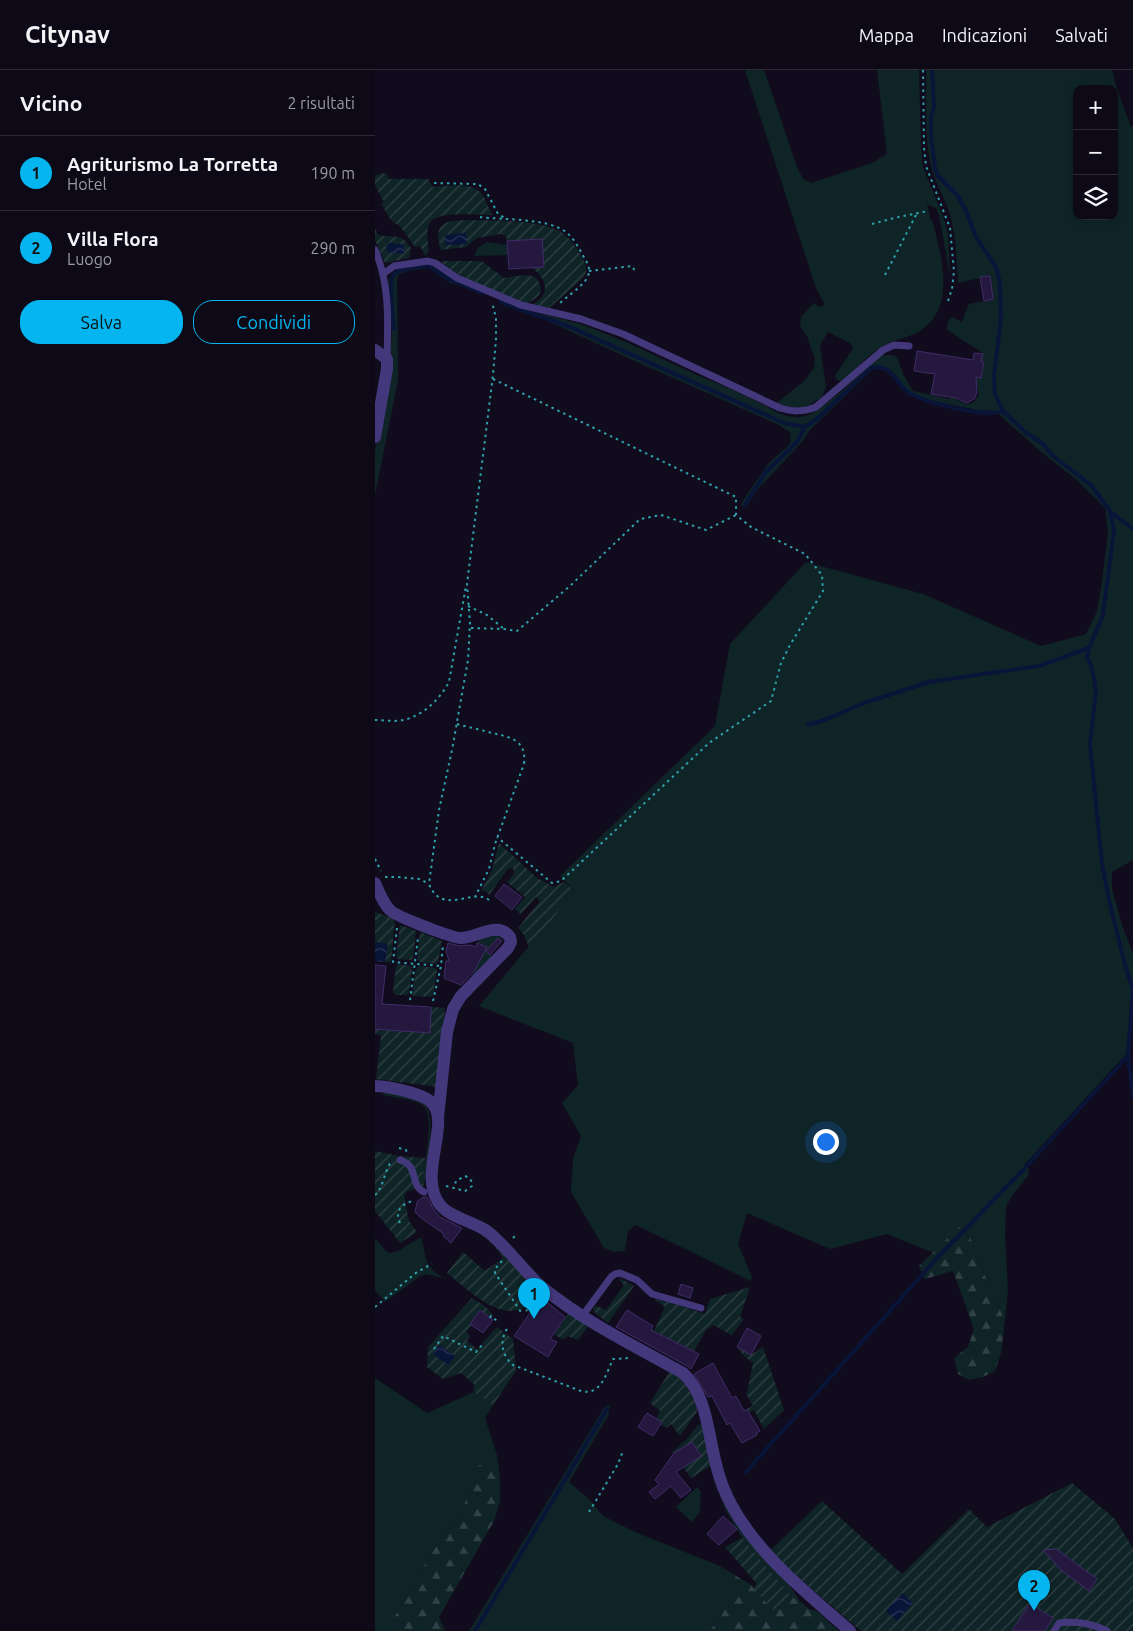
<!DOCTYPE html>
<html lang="it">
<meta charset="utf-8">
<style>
:root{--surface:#0d0916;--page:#1b1723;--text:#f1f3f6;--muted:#9a9aa1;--line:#2d2a35;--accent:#04b5ef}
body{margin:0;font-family:Ubuntu,sans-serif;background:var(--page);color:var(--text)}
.controls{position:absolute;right:15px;top:15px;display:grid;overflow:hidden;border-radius:10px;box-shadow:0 2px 12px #0003}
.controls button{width:45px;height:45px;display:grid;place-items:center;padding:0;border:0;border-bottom:1px solid var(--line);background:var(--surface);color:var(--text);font:25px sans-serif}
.you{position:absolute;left:450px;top:1071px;width:18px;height:18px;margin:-12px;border:4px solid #fff;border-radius:50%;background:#1a73e8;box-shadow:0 0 0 8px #1a73e833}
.badge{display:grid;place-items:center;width:32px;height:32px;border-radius:50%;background:var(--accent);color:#111;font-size:16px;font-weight:700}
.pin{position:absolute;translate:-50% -41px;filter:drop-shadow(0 1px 2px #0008)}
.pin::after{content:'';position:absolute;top:26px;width:18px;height:15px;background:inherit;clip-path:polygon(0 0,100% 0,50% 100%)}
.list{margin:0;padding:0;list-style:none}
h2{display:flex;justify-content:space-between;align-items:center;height:65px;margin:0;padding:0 20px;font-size:21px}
h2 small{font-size:16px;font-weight:400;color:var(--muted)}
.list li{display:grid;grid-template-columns:32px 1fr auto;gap:15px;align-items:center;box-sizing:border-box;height:75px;padding:0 20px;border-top:1px solid var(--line)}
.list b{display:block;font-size:19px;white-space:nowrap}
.list p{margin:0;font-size:16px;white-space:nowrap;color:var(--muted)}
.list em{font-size:16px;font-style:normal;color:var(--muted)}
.actions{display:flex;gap:10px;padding:15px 20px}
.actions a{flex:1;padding:11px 0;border:1px solid var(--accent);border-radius:20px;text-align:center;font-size:18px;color:var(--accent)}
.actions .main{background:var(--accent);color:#111}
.icon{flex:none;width:28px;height:28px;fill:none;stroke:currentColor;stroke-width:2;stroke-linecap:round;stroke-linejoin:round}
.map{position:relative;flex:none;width:758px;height:1561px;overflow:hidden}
header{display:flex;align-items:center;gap:30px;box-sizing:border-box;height:70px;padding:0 25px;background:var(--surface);border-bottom:1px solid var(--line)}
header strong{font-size:24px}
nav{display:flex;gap:28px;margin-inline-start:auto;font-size:18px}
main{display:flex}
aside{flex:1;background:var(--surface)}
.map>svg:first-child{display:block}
.grass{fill:#0f2427;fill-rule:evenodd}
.forest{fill:url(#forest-firs)}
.garden{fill:url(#garden-furrows)}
.water{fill:url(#water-waves)}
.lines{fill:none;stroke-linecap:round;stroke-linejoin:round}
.stream{stroke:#091439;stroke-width:4}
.building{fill:#25183e;stroke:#402b69}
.path{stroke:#2fa1ac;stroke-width:2;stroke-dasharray:2.5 4;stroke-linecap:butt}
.service{stroke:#44387c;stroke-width:7}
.minor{stroke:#44387c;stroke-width:12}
.tertiary{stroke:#44387c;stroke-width:12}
</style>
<header>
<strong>Citynav</strong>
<nav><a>Mappa</a><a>Indicazioni</a><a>Salvati</a></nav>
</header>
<main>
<aside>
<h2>Vicino<small>2 risultati</small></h2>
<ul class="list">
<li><span class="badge">1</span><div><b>Agriturismo La Torretta</b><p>Hotel</p></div><em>190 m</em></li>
<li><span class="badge">2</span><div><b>Villa Flora</b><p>Luogo</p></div><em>290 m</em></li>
</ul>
<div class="actions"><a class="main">Salva</a><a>Condividi</a></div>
</aside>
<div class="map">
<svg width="758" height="1561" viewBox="0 0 758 1561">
<defs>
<pattern id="forest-firs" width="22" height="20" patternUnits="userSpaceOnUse" patternTransform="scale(1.25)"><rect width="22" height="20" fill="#0f2427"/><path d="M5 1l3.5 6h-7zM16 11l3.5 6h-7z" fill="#314247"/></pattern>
<pattern id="garden-furrows" width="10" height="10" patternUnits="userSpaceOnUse" patternTransform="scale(1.25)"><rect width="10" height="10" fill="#0f2427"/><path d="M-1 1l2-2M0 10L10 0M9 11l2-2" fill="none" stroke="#314247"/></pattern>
<pattern id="water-waves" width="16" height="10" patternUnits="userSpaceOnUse" patternTransform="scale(1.25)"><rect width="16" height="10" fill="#091439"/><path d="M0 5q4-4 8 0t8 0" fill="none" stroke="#2c3557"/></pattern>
</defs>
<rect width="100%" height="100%" fill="#110c1d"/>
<!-- grass -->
<path class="grass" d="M370,0h19l33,97 6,12 8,4 61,-20 15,-9 -10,-84h42l2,76 2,21 20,49 5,17 2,43 -11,-61 -3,-7 -9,-4 3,14 3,4c8,34 24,86 -13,109 -14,8 -26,8 -39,16 -15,9 -26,25 -41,34l-4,-2 -1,-3 18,-28 -3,-5 -22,-11 -8,13 6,42 -4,10 -16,10 -14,1 -15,-5 28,-23 9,-12 1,-9 -8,-23 -7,-10 1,-9 13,-14 5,4 6,-2 -9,-17z
M551,0h186l4,16 15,41 2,-1v734l-21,12v17l9,33 12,32v60l-2,10 -2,27 -105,114 5,3 -1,8 -17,21 -5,10 -1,29 3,54 -4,40 -2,-16 -17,-38 -15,-39 -10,-10 -26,26 -47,-19 -57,15 -83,-36 -9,31 14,33 -1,4 -115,-56 -8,6 -3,20 -11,1 -10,-4 -33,-56 2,-33 8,-23 -19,-33 16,-18 -5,-42 -94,-37 96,-115 -15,-15 155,-150 15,-82 76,-82 117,32 118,52 45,-12 11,-23 5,-29 6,-49 -3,-25 -28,-28 -31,-24 -51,-45 -17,-1 -35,-7 -35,-8 -21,-23 -8,-4 -7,2 -62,60 -8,12 -45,48 -10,16 -3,1 -3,-2 1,-3 26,-38 23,-21 -1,-11 -11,-7 -151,-67 -80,-37 -14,-5v-3c55,8 110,38 161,61 28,12 57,23 83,39 9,3 18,6 27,3 19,-5 59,-46 76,-61h11l5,2 6,17 10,17 37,8 1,-2c10,1 8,9 22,6l6,-8 -4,-18 6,1 3,-16h-3c1,-2 2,-7 1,-9 -1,-2 -30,-19 -35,-24l1,-8 4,-4 10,5 7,-18 24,-5 -4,-23 -31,7c-1,-24 -2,-48 -9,-72 -5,-15 -15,-30 -18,-46 -7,-28 -4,-65 -5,-95zM702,19h37v127h-37z
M111,172l21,3 1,10 -34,1 3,-7z
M54,194l22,15 16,7 -17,-3 -21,-15 -17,2 -13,4 -2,5 1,101 -23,115v-44l12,-63 3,-28 2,-30 -4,-45c2,-20 25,-19 41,-21z
M123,865l7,5 1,2 -7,-5 -13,14 8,7 -27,29 18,-41 -8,-3 3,-4z
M9,1022c8,2 32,6 38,9 16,10 6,69 2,85l-2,-7c2,-16 15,-66 -1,-75 -6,-4 -29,-7 -38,-9z
M46,1167c7,22 0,26 22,41l-17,-4 -7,3 -34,25 -10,-12v-52l11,13 4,2 8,-2z
M0,1308l52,35 47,-21 19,13 -8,13 12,37 3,23 -12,-15 -19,23 -7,28 -19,20 -28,47 -20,35 -2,15h-18z
M232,1335l3,1 -2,10 -39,66 21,18 13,16 32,16 85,34c3,6 8,12 10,19 4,15 -11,36 -21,46h-240l135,-223z
M341,1408l74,108 10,15 -8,-4 -50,-59 -17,-29 -11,-30z
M322,1417l4,5 -1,20 -8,10 -16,-15z"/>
<!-- forest -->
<path class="forest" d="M584,1157l11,10 15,39 17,38 2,16 -3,23 -6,18 -12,6 -14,3 -11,-6 -4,-16 14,-11 6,-18 -21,-58 -28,8 -6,-13z
M113,1393l12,15v23l-6,20 -55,96 6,14h-52l2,-15 20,-35 28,-47 19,-20 7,-28 8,-20z
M345,1496l31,19 22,25 19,-13 8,4 9,8 8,2 22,20h-130c10,-10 25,-31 20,-46 -1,-7 -6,-13 -9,-19z"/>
<!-- garden -->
<path class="garden" d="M11,103l3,6h39l5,8c15,-1 39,-6 49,7 5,7 6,15 11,21 -13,0 -54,-4 -62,6 -6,8 -3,21 -2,30l-4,5 -5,-10 -5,1 -15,-21 -7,-4 -4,-5 -8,-13 3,-2 -9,-17v-10z
M104,150c24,1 65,0 85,14 6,5 11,12 15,18 5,9 10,15 5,25l-36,32 -17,-4c20,-9 17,-26 1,-37l12,-1 -37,-26 -1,-5 -6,-2 -23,4 -11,9 -26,3c0,-6 -3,-15 -1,-20 4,-13 29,-9 40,-10z
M0,158l3,7c15,4 22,-4 33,13l-2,10 -24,5 -10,-23z
M66,191h33l9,1 21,16c9,-1 20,-4 28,-2 7,1 11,14 7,19 -3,4 -9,7 -14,9 -20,-9 -72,-27 -84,-43z
M124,773l38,35 17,9 10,-5 11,9 -46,56 -5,-12 -6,-7 22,-27 -4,-4 -15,17 -6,-5 10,-12 -18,-15 7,-8 -1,-6 -5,1 -19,26 -3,-4h-5l11,-21z
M0,842l20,7 -4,43h-6l2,-18 -12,-2z
M25,855l16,6 -3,27 -2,2 -13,-1 -2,-2z
M45,862l22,9 -4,21 -2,2 -16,-2 -3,-3z
M23,894l13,2 1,2 -3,25 -2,2h-11l-3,-3 3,-26z
M44,896l16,2 2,3 -4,24 -3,2 -17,-1 -1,-2 4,-25z
M3,933l10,1 -1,26 42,3 2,-26 14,1 -7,79 -62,-8 5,-44 -6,-1z
M0,1081l24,5 26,2 -3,21 2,7 -16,5 -4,5 5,25 8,11 -17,11 -25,-32z
M104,1162c25,15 39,41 59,61 -3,4 -6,9 -10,12 -27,20 -60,-16 -81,-32l16,-21 22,19 18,-13c-7,-11 -14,-18 -25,-25z
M245,1208l14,8 -26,37 -12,-9 -3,-5 1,-2 3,-1 9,4 18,-25 -5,-5z
M375,1217l-10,30 4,2 -12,16 -19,-10 -7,5 -12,21 -40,-20 11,-24 -11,-8 15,3 36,12 5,-15z
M97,1228c8,5 18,10 21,19l-2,-2 -1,2 -10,-7 -10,14 2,1 -6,7 4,4 -3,5 10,8 20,-22 16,12 3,32 -23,34 -19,-13v-8l-13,-11 -18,6 -16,-12 1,-20z
M193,1244l22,10 -12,16 -10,-4 -5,4 -9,-6z
M362,1277l14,8 12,-8 21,63 -20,19 -10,-19 -5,2 -2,-3 6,-3 -7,-12 1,-1 6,-30 -9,-7z
M295,1301l14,10 13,24v7l-17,24 -9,-12 -4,4 -7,-4 1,-2 -5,-3 4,-8 -10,-8z
M327,1353l10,42 -21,13 -19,-26 17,-15 8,-11z
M697,1413l43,36 18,29v83h-272l-74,-63 -17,-17 52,-50 80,73 67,-65 18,18z
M367,1468l50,59 -19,13 -20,-22 4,-4 -32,-37z"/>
<!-- water -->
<path class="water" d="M91,163l1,11 -22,1v-10z
M15,172l4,2h8l2,3 1,5 -3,2 -14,-2 -2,-6z
M0,872l13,2 -3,18 -10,-1z
M64,1275l16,11 -7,9 -15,-11z
M527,1523l11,10 -16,18 -11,-10z"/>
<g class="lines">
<!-- stream -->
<path class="stream" d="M557,0l2,37 -3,10v20l4,31 3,8 20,20 8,15 10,26 20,30 4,17 1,35 -7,57 1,18 8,17 22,21 18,12 10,12 38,29 19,26 4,19 -11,85 -14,33 -2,9 5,11 4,23 -6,53 12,120 8,40 15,61 8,24 -5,67 5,41
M125,232c23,9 47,16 70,25l214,96 21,4 13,-9 53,-50c23,-5 24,17 40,26 17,9 74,24 92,17
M19,259c-1,-11 -6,-48 0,-55 6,-6 27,-7 35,-8l19,13 34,14
M370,435l20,-32 32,-31 8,-15
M736,442l22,17
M433,655l19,-6 37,-16 65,-21 110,-16 50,-18
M371,1402l191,-214 87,-89 104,-113
M100,1561l132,-222"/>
</g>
<!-- building -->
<path class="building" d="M167,169l2,28 -35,2 -2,-28z
M615,206l3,23 -9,2 -4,-24z
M542,281l56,9 1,-7 9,1 -2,8h3l-3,16 -5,-1 1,16 -3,6 -7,4 -3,-1 -7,-4 -26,-4 4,-20 -21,-3z
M129,814l18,13 -10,13 -17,-14z
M123,868l4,3 -12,14 -4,-4z
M73,873l12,3 10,-1 6,2 1,-4 10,4 -12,23 -14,15 -17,-7 2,-17h3l-3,-10z
M0,895l11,1 -4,38 49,3 -1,26 -55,-4z
M48,1127h4l7,13 6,7 22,11 -11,15 -8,-7 1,-2 -24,-17 -5,-5 2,-10z
M306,1214l12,4 -3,10 -12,-4z
M166,1227l24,20 -15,22 7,3 -9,15 -34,-21z
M105,1240l13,10 -10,13 -13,-9z
M252,1240l26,16 -2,4 48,24 -8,15 -4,-3 -71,-39z
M372,1258l14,8 -10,19 -14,-8z
M338,1293l19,35 4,-2 8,15 3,-2 13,22 -4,2 1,2 -15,8 -12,-20 -3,2 -15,-29 -4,1 -14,-23z
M272,1343l15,9 -9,14 -15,-9z
M317,1372l9,14 -25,16 15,18 -10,8 -10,-12 -16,13 -6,-7 10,-8 -4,-4 19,-27z
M348,1446l14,13 -18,16 -12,-11z
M681,1479l41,30 -8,12 -28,-21 -18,-20z
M655,1533l23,15 -8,13h-33z"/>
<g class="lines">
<!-- path -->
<path class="path" d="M548,0l1,78 2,18 24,62 4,43 -2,18 -4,12
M59,113l44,1 7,5 13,25 7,4
M105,147c23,3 68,1 86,15 7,6 12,14 16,22 5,8 10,15 5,24 -5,9 -21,19 -28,26
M497,154l22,-6 34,-7
M214,201l43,-5 3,5
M510,205l32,-62
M118,309l243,118v18l15,12 54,27 17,21 1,16 -33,54 -9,18 -10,38 -62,42 -148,138 -9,2 -55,-46
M93,536l19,9 17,14
M96,558l33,1 13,2 53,-45 70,-67 21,-4 45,15 30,-15
M0,650c9,0 20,2 28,0 20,-4 37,-21 46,-38l17,-96
M82,654c10,3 21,5 31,8 20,5 39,6 36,32l-29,80 -6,25 -14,28
M0,789l6,12
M10,807h12l23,2 9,5
M114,830c-16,-13 -47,17 -60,-16l10,-74 13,-60 16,-90 2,-37 -3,-39 26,-209 3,-36v-21l-4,-16
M22,858l-4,34 48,4
M35,930l8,-62
M58,931l8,-35 2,-21
M24,1078l7,2 2,5
M71,1116l19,5 7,-5c0,-6 -2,-8 -7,-10l-9,5 -2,7
M0,1125c8,-6 9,-23 16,-33
M25,1153c-5,-11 0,-18 12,-22
M138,1168l4,-4
M127,1191l-7,8v4l28,42
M0,1237l42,-35 15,-8
M151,1241l11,-13
M115,1248l1,-2 6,5
M132,1259c-8,12 -5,27 6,36l68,26c20,5 25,-17 32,-32l16,-1
M59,1279l9,-13 33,16 6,-7 -2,-2
M214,1442l29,-48 5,-13"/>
<!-- service -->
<path class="service" d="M0,180c15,34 13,72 12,109
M8,204l11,-8 34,-5 7,2 22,15 64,27 60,14 42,15 157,74c13,4 23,4 36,-1l67,-57 11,-5 15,1
M25,1090c20,6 9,25 24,32
M208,1245l28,-38 4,-3 5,-1 17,7 15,14 49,14
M679,1561l5,-8c17,-2 32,0 48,8"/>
<!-- minor -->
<path class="minor" d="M0,280l12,9v10l-12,68
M0,813c4,9 8,20 15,27 5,6 62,28 71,28 16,0 37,-18 49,-1l1,5 -3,6 -47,48 -8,13 -6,23 -9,85"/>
<!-- tertiary -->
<path class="tertiary" d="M0,1016c11,0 23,3 34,6 7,2 15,4 21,9 24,20 -15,75 11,105 9,11 33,16 46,25 21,16 36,40 56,57 42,34 93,59 140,85 25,23 25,64 34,95 3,12 8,25 14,36 28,52 76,89 119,127"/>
</g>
</svg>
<div class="controls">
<button>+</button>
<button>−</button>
<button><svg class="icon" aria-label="layers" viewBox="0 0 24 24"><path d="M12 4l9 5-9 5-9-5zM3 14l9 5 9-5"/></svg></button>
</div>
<div class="you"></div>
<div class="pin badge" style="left:159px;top:1249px">1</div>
<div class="pin badge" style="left:659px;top:1541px">2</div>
</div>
</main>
